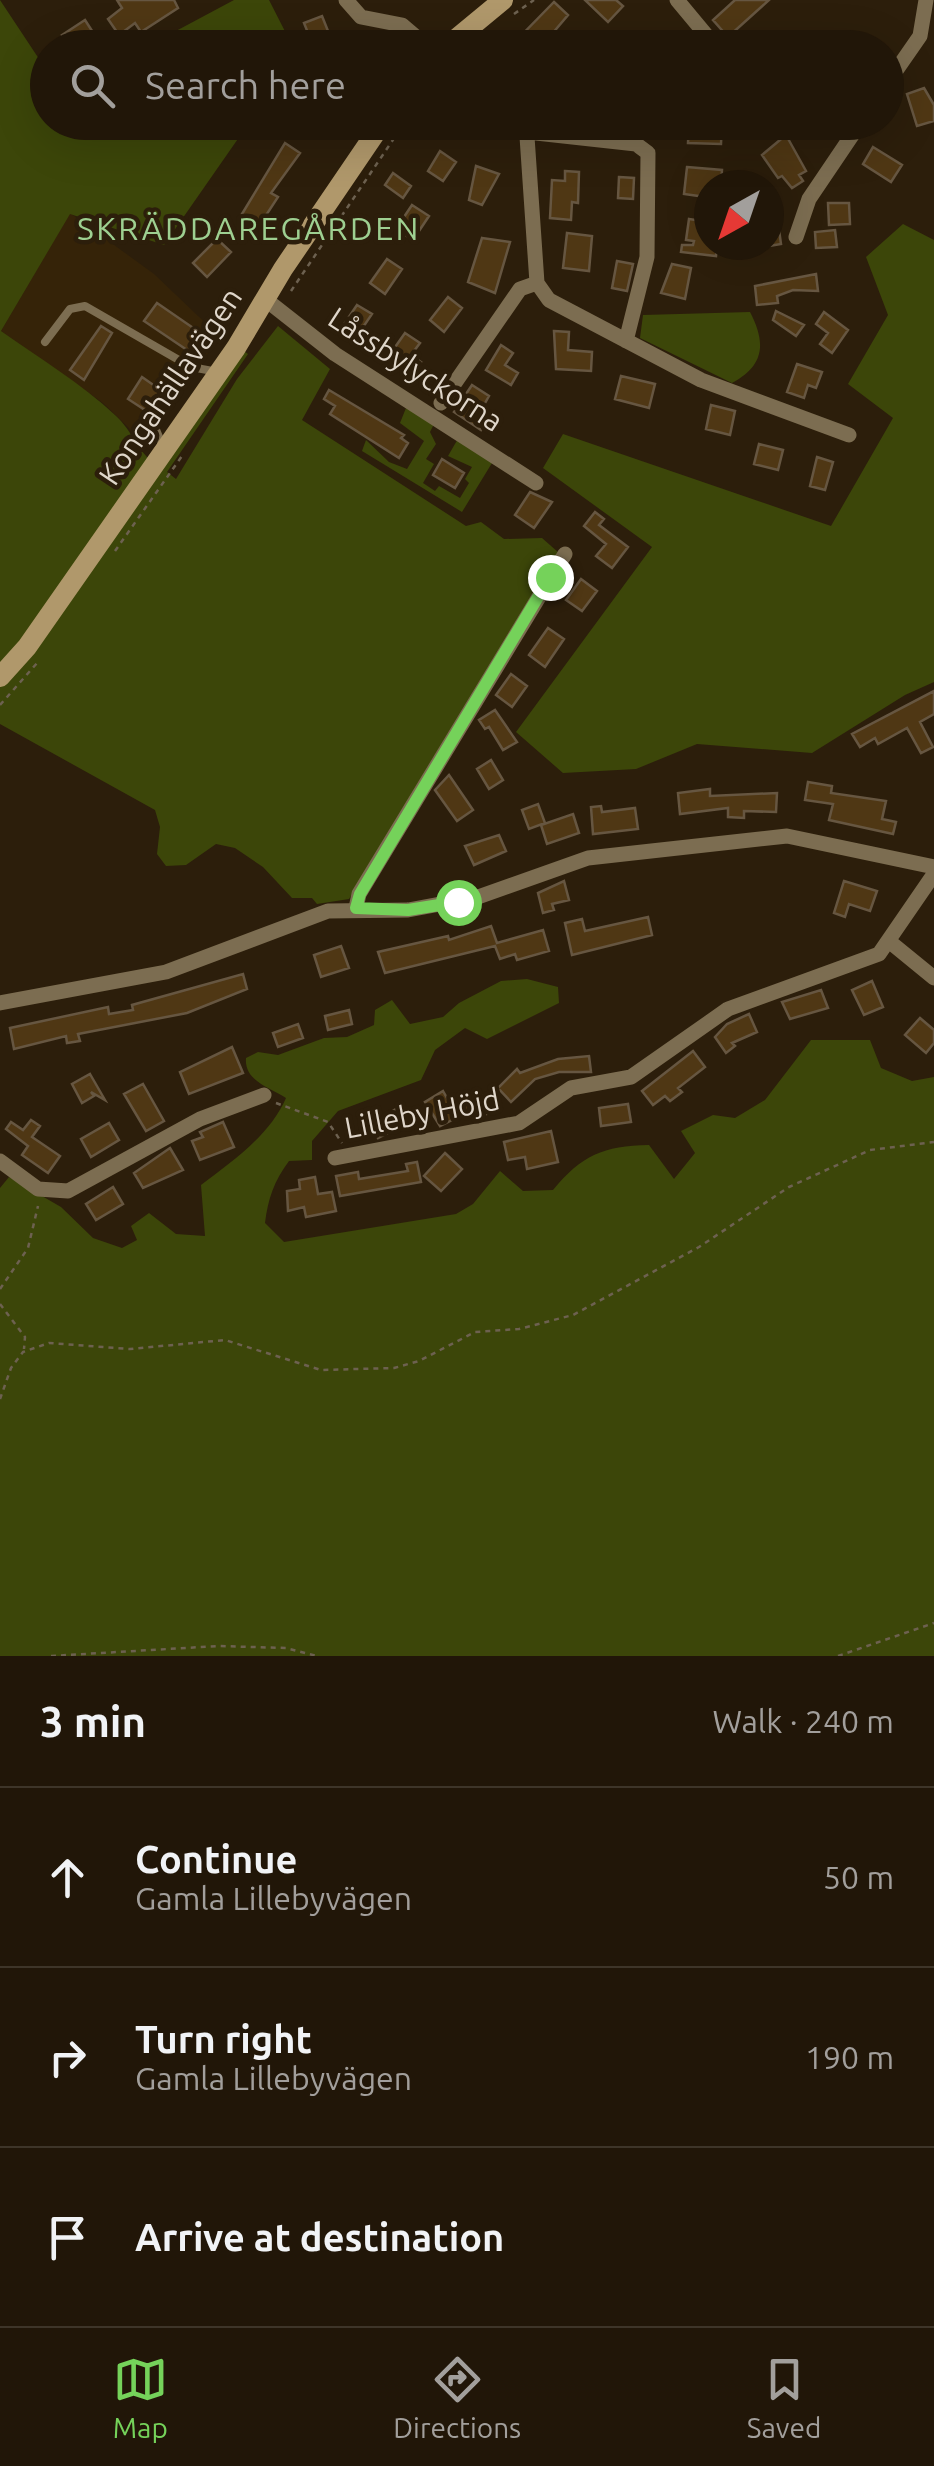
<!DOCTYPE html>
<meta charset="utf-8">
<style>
:root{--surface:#211608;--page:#291f12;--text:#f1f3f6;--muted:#a29f9c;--line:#3e3529;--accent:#75d25a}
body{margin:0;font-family:Ubuntu,sans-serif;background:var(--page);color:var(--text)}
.compass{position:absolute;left:694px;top:170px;width:90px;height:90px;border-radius:50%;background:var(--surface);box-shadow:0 10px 40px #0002;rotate:220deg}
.stop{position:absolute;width:30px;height:30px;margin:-22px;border:8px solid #75d25a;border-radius:50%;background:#fff}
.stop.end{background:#75d25a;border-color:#fff;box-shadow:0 2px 10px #0008}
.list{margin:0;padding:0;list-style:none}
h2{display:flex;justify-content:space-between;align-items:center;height:130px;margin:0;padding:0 40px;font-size:42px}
h2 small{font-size:32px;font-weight:400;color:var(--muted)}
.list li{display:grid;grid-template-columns:65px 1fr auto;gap:30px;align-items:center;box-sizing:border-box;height:180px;padding:0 40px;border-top:2px solid var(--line)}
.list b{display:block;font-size:38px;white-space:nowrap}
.list p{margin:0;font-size:32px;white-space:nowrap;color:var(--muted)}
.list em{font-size:32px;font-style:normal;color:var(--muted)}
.icon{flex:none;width:55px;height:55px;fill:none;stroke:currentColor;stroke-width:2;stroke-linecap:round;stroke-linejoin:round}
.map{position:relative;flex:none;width:934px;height:1656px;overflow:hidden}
.search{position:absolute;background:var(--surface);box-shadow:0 10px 40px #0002;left:30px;right:30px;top:30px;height:110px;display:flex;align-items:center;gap:25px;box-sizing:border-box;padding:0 35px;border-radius:55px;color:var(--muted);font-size:38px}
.sheet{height:670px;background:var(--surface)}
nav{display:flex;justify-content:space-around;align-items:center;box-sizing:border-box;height:140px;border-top:2px solid var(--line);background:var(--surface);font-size:28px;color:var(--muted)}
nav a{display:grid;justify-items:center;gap:5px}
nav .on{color:var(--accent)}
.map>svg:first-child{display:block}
.built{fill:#352308}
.green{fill:#3c4609}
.building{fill:#4f3714;stroke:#665641;stroke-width:2.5}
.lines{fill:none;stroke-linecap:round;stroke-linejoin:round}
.path{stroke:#6d6150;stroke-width:2.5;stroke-dasharray:5 5;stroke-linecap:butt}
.lane{stroke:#7c6d51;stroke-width:8}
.street{stroke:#7c6d51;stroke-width:15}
.secondary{stroke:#b0986b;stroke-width:20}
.route{stroke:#75d25a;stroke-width:12}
.labels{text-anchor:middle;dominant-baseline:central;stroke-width:9;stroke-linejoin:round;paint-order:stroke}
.street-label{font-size:30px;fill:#dfd6ca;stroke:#2c1e0b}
.neighbourhood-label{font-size:32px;letter-spacing:2.5px;fill:#9ed091;stroke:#2c1e0b}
</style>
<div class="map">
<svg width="934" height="1656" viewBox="0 0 934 1656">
<rect width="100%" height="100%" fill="#2c1e0b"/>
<!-- built -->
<path class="built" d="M70,213l84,61 65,62 -78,119 -12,-27 -26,-25 -102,-72z"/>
<!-- green -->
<path class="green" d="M0,0l47,71 1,51 201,1 -85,122 -94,-31 -69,117c38,27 80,52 114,84 19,17 22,38 44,52l85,-116 4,3 -81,118 9,7 61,-100 41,-53 52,43 -28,51 164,106 15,-4 23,17 38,-1 17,15 -210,346 -32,5 -5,-6h-20l-29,-31 -28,-19 -19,-4 -30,21 -20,1 -9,-12 3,-27 -5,-17 -155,-86z
M234,0h35l24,47h-147z
M903,224l31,16v442l-29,13 -93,58 -115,-9 -61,25 -73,4 -47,-41 136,-185 -109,-79 20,-34 268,92 62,-108 -45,-34 40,-69 -22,-58z
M750,312c16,31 15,53 -18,71l-92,-45 3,-23z
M406,408l28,16 -4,8 6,12 -10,15 8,5 -11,19 12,8 4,-5 21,12 9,-15 -4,-4 7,-12 -24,-11 11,-19 33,26 -30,49 -100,-61 4,-11 23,22 18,7 17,-28 -24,-18z
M527,979l31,8 1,16 -72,36 -22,-11 -30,22 -14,30 -83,31 -26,30v19l-23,1c-15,20 -21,38 -24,62l19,19 172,-28 17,-10 27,-33 23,20 30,-1c29,-35 50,-44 96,-45l25,34 21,-26 -14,-22 32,-16 22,3 30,-18 46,-60h59l11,28 31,13 22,-4v579h-934v-468l9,-11 52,30 32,31 29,10 15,-8 -6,-14 18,-13 27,21 29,2 -4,-51c32,-24 69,-50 85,-87 -17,-11 -42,-17 -40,-40l12,-6 20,3 46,-17 23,-1 27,-12 1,-15 17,-10 18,24 33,-7 16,-14 42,-22z"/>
<!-- building -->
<path class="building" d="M117,0h57l4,8 -37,24 -6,-9 -16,12 -11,-16 14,-11z
M585,0h31l7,6 -15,16z
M735,0h34l-41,37 -15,-17z
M554,2l14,13 -28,33h-31z
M322,16l10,25 -18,7 -10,-25z
M85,20l9,14 8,14h-31l-9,-13z
M924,88l10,17v16l-17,5 -10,-32z
M689,122h33l-1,22 -33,-1z
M786,135l20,36 -7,4 4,6 -11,7 -10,-12 -4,2 -16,-23z
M285,143l15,10 -29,40 7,4 -19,29 -17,-12z
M873,147l29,18 -11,17 -28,-18z
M440,151l16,11 -13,19 -15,-10z
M476,166l23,8 -17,31 -13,-5z
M687,167l35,3 -1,15h-12l-3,12 -22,-3z
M565,171l14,1 -1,31 -6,-1 -1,18 -21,-2 2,-38 13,1z
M393,173l18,13 -8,12 -18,-13z
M619,177l15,1 -1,21 -15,-1z
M828,203h21l1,21 -21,1z
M412,205l17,11 -16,24 -17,-11z
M769,208h7l5,36 -12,2z
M689,219l20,3v23h8l-1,11 -35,-4 1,-7h11l1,-4 -8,-1z
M835,230l2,17 -21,1 -1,-16z
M567,233l25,3 -3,35 -26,-3z
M482,238l28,4 -15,51 -27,-11z
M217,239l14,13 -24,25 -14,-14z
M387,259l15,10 -17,25 -15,-11z
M617,261l16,3 -6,27 -15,-3z
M672,264l19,4 -6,31 -24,-6z
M816,274l2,17 -25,-1 -16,6 1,7 -21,2 -2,-19z
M448,297l14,11 -18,24 -14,-12z
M157,303l45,31 -12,18 -46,-31z
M357,305l15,9 -17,25 -15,-9z
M776,311l28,14 -8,11 -23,-16z
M824,312l24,18 -16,23 -12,-9 8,-11 -12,-9z
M101,326l11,7 -28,47 -14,-10z
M554,331l15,1 -1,18 24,2 -1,19 -35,-2z
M405,333l15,10 -9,12 10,7 -10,15 -25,-17z
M501,345l12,8 -8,12 13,8 -7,12 -25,-15z
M797,364l25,8 -6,16 -8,-3 -4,13 -17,-6z
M621,376l34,8 -6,24 -34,-9z
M142,377l20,14 -14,21 -20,-13z
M472,385l17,11 -9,16 9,6 -8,12 -27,-18z
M329,390l75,45 -3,3 7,5 -9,15 -69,-44 5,-8 -11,-7z
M711,405l24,6 -5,24 -24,-6z
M759,444l24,6 -5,20 -24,-6z
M817,457l16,5 -8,28 -15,-4z
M442,459l22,14 -9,15 -22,-13z
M530,492l22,10 -18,26 -19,-13z
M595,512l9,7 -5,6 29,22 -16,21 -16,-12 10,-12 -22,-18z
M581,579l16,12 -15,20 -16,-11z
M548,628l16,11 -19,28 -16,-12z
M511,674l16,12 -15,21 -16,-12z
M934,691v23l-14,8 13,25 -12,6 -14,-25 -29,16 -3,-6 -15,9 -8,-13z
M495,710l22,32 -14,8 -14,-23 -4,2 -6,-9z
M491,760l12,20 -14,9 -12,-20z
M449,775l24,35 -16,11 -22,-31z
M808,782l24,4 -1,7 55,8 -4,18 14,3 -3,12 -64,-14 4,-16 -28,-4z
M710,789v7l67,-3 -1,19 -32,-1v7l-16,-1v-9l-48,6 -2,-21z
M538,804l7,19 -16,6 -7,-19z
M601,806l1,6 33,-4 3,21 -45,5 -2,-27z
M573,814l6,19 -32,11 -6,-19z
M499,835l7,16 -32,14 -9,-19z
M564,881l5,19 -17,4 2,6 -11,3 -5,-20z
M844,881l33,10 -7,20 -21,-7 -4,13 -11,-4z
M648,917l4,18 -80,20 -7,-32 17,-4 3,12z
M491,926l6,17 46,-13 6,21 -32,9 -2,-6 -15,5 -5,-13 -110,27 -7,-21 70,-16 1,4z
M341,946l8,22 -28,9 -7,-22z
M243,974l4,15 -60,24 -109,21 2,7 -13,2 -1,-7 -52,13 -4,-21 98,-21 1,7 24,-4 -1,-5z
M872,981l11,26 -19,8 -12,-25z
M821,990l7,18 -38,11 -8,-17z
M349,1010l3,14 -24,6 -3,-14z
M749,1014l8,18 -25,11 3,3 -9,7 -11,-16 12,-13z
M920,1018l14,12v13l-8,10 -21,-18z
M298,1024l5,14 -25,9 -5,-14z
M232,1047l11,26 -54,21 -9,-22z
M693,1051l12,16 -27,21 4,4 -12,9 -5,-5 -12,9 -11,-14z
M589,1056l2,16h-32l-24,7 -24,23 -13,-14 19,-19 3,4 38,-14z
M90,1074l15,26 -14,-8 3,4 -12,7 -10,-19z
M143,1084l21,37 -18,10 -22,-37z
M443,1091l8,14 41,-12 5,19 -27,5 -2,-5 -28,14 -15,-24z
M628,1104l3,18 -30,4 -2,-18z
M396,1109l9,15 -27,14 -8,-13z
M31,1120l9,6 -8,11 28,19 -12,17 -26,-18 6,-9 -22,-17 5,-7 12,8z
M223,1122l11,25 -34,13 -8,-19 11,-4 -3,-5z
M109,1123l10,17 -28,17 -10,-18z
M551,1131l7,31 -31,7 -2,-12 -17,3 -4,-18z
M170,1148l13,22 -40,18 -9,-15z
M445,1153l17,16 -21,22 -17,-15z
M417,1162l4,20 -81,14 -4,-20 22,-4 1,7 49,-8 -2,-7z
M315,1177l3,17 14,-2 4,19 -30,6 -2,-10 -16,4 -1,-20 13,-2 -1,-9z
M113,1187l10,17 -27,16 -10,-16z"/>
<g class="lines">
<!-- path -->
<path class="path" d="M514,14l20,-14
M291,291l114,-169
M115,551l67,-95
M0,705l38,-43
M276,1103l52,19 14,21
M0,1289l28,-41 10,-42
M0,1304l25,33 -1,12
M0,1399l11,-31 12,-16 26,-9 81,6 95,-9 96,30 73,-2 25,-7 56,-29 44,-3 54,-14 126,-68 90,-60 81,-37 64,-8
M51,1656l167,-10 68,2 31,8
M838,1656l96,-33"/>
<!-- lane -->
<path class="lane" d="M45,342l25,-33 15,-3 106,61
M164,449l-12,-29 39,-53 27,5"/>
<!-- street -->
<path class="street" d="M346,0l15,17 41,8 27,23
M677,0l40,48
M468,27l17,21
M886,85l34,-49 6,-36
M526,122l11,161 12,17 152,80 148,55
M527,132l109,12 12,9 -1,104 -21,84
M796,237l13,-38 52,-77
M265,299l70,55 201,129
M441,403l79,-114 17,-6
M356,908l3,-14 206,-340
M890,942l44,36
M0,1003l166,-31 162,-61 80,-1 70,-13 110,-39 199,-22 147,31
M335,1158l184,-35 52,-35 60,-11 97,-68 151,-55 55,-80
M0,1161l38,28 30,2 132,-72 64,-24"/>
<!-- secondary -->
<path class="secondary" d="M445,48l58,-48
M0,677l27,-30 209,-299 47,-79 100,-147"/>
</g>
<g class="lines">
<!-- route -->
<path class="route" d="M458,902l-50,8 -52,-2 4,-14 190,-317"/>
</g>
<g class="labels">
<!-- street labels -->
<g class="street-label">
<text transform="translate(416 369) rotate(33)">Låssbylyckorna</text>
<text transform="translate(170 386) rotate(-56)">Kongahällavägen</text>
<text transform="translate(422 1113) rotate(-11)">Lilleby Höjd</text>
</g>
<!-- neighbourhood labels -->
<g class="neighbourhood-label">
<text x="249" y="228">SKRÄDDAREGÅRDEN</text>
</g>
</g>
</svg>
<svg class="compass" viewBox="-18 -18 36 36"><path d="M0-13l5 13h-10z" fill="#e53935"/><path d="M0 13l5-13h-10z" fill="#a29f9c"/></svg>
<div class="stop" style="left:458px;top:902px"></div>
<div class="stop end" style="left:550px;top:577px"></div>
<div class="search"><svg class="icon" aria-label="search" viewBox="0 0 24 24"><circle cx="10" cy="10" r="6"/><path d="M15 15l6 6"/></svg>Search here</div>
</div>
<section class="sheet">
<h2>3 min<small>Walk · 240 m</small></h2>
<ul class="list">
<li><svg class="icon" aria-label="ahead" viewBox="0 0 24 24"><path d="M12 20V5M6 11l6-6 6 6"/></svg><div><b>Continue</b><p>Gamla Lillebyvägen</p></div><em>50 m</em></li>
<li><svg class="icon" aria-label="right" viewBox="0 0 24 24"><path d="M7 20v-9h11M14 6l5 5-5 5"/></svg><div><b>Turn right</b><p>Gamla Lillebyvägen</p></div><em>190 m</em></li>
<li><svg class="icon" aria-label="arrive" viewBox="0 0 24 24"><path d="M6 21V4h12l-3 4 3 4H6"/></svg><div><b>Arrive at destination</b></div></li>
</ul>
</section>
<nav>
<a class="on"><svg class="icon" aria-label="map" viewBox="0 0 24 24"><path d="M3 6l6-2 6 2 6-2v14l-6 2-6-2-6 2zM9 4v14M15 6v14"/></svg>Map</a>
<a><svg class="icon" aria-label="directions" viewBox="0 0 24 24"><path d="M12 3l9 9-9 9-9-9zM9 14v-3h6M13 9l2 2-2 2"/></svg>Directions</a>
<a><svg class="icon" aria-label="saved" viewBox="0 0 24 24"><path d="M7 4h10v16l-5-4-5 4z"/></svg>Saved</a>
</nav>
